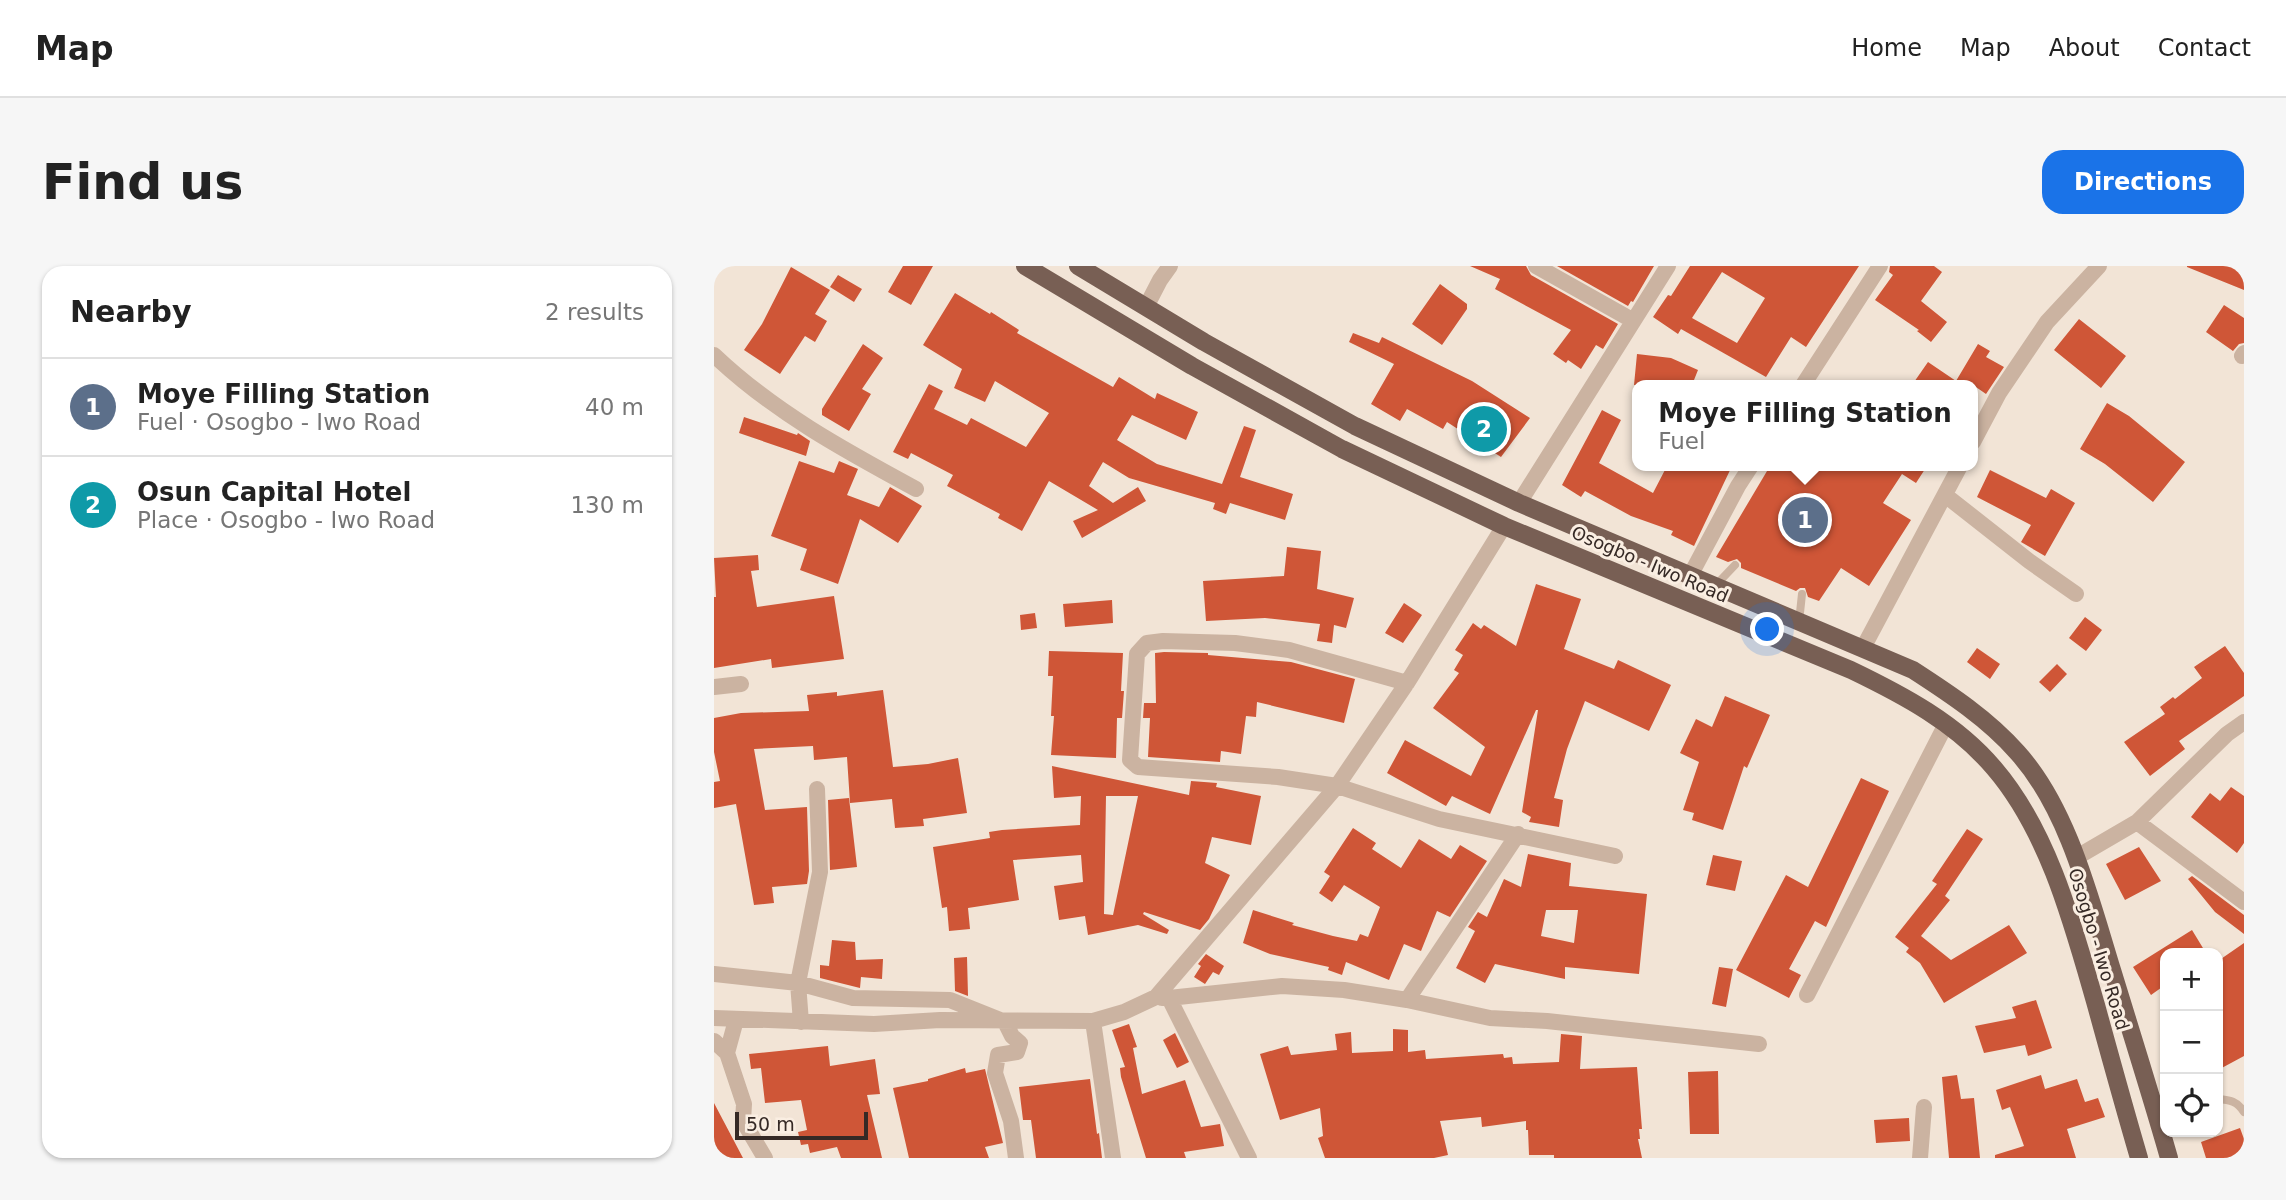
<!DOCTYPE html>
<meta charset="utf-8">
<style>
:root{--surface:#fff;--page:#f6f6f6;--text:#222;--muted:#767676;--line:#e0e0e0;--accent:#1a73e8}
body{margin:0;font-family:"DejaVu Sans",sans-serif;background:var(--page);color:var(--text)}
.controls{position:absolute;right:21px;bottom:21px;display:grid;overflow:hidden;border-radius:14px;box-shadow:0 2px 5px #0004}
.controls button{width:63px;height:63px;display:grid;place-items:center;padding:0;border:0;border-bottom:2px solid var(--line);background:var(--surface);color:var(--text);font:35px sans-serif}
.scale{position:absolute;left:21px;bottom:18px;width:133px;box-sizing:border-box;padding-left:7px;border:4px solid #352925;border-top:0;font-size:19px;line-height:24px;white-space:nowrap;color:#352925;-webkit-text-stroke:5px #faeee2;paint-order:stroke}
.you{position:absolute;left:1054px;top:364px;width:24px;height:24px;margin:-18px;border:5px solid #fff;border-radius:50%;background:#1a73e8;box-shadow:0 0 0 10px #1a73e833}
.badge{display:grid;place-items:center;width:46px;height:46px;border-radius:50%;background:var(--accent);color:#fff;font-size:23px;font-weight:700}
.pin{position:absolute;translate:-50% -50%;border:4px solid #fff;box-shadow:0 2px 7px #0006}
.popup{position:absolute;left:918px;top:114px;width:346px;height:91px;box-sizing:border-box;display:grid;place-content:center;border-radius:14px;background:var(--surface);filter:drop-shadow(0 2px 5px #0005);font-size:23px;white-space:nowrap;color:var(--muted)}
.popup b{font-size:26px;color:var(--text)}
.popup::after{content:'';position:absolute;left:50%;top:100%;margin-left:-14px;border:14px solid transparent;border-top-color:var(--surface)}
.list{margin:0;padding:0;list-style:none}
h2{display:flex;justify-content:space-between;align-items:center;height:91px;margin:0;padding:0 28px;font-size:30px}
h2 small{font-size:23px;font-weight:400;color:var(--muted)}
.list li{display:grid;grid-template-columns:46px 1fr auto;gap:21px;align-items:center;box-sizing:border-box;height:98px;padding:0 28px;border-top:2px solid var(--line)}
.list b{display:block;font-size:26px;white-space:nowrap}
.list p{margin:0;font-size:23px;white-space:nowrap;color:var(--muted)}
.list em{font-size:23px;font-style:normal;color:var(--muted)}
.icon{flex:none;width:38px;height:38px;fill:none;stroke:currentColor;stroke-width:2;stroke-linecap:round;stroke-linejoin:round}
.map{position:relative;flex:none;width:1530px;height:892px;overflow:hidden;border-radius:21px}
header{display:flex;align-items:center;gap:42px;box-sizing:border-box;height:98px;padding:0 35px;background:var(--surface);border-bottom:2px solid var(--line)}
header strong{font-size:33px}
nav{display:flex;gap:38px;margin-inline-start:auto;font-size:24px}
.intro{display:flex;align-items:center;justify-content:space-between;box-sizing:border-box;height:168px;padding:0 42px}
h1{margin:0;font-size:49px}
.button{padding:18px 32px;border-radius:21px;background:var(--accent);color:#fff;font-size:24px;font-weight:700}
main{display:flex;gap:42px;padding:0 42px}
aside{flex:1;background:var(--surface);border-radius:21px;box-shadow:0 2px 5px #0004}
.map>svg:first-child{display:block}
.building{fill:#cf5637;fill-rule:evenodd}
.lines{fill:none;stroke-linecap:round;stroke-linejoin:round}
.lane{stroke:#cbb3a1;stroke-width:8}
.street{stroke:#cbb3a1;stroke-width:16}
.primary{stroke:#785f54;stroke-width:18}
.labels{text-anchor:middle;dominant-baseline:central;stroke-width:6;stroke-linejoin:round;paint-order:stroke}
.street-label{font-size:18px;fill:#352925;stroke:#faeee2}
</style>
<header>
<strong>Map</strong>
<nav><a>Home</a><a>Map</a><a>About</a><a>Contact</a></nav>
</header>
<div class="intro"><h1>Find us</h1><a class="button">Directions</a></div>
<main>
<aside>
<h2>Nearby<small>2 results</small></h2>
<ul class="list">
<li><span class="badge" style="background:#5c6f8a">1</span><div><b>Moye Filling Station</b><p>Fuel · Osogbo - Iwo Road</p></div><em>40 m</em></li>
<li><span class="badge" style="background:#0f9aa8">2</span><div><b>Osun Capital Hotel</b><p>Place · Osogbo - Iwo Road</p></div><em>130 m</em></li>
</ul>
</aside>
<div class="map">
<svg width="1530" height="892" viewBox="0 0 1530 892">
<rect width="100%" height="100%" fill="#f2e4d6"/>
<!-- building -->
<path class="building" d="M189,0h30l-22,39 -23,-13z
M756,0h56l5,9 87,49 -15,25 -7,-4 -15,24 -13,-9 -2,3 -13,-9 18,-24 -76,-41 5,-10z
M843,0h97l-21,36 -2,-1 -3,5z
M976,0h169l-53,81 -15,-10 -25,40 -85,-48 -3,5 -25,-17 15,-22 3,1zM1008,6l43,26 -28,45 -45,-25z
M1176,0h44l8,6 -21,29 26,21 -16,20 -14,-11 2,-1 -44,-30 18,-25 -4,-3z
M1530,0v24l-57,-23v-1z
M77,1l39,23 -15,24 12,7 -12,21 -10,-6 -25,38 -36,-24 18,-26z
M124,9l24,14 -8,13 -24,-15z
M726,18l27,20v5l-25,36 -30,-21z
M241,27l35,21 1,-2 28,18 -2,3 96,54 6,-10 36,22 2,-6 41,19 -12,28 -54,-25 -15,25 40,24 65,20 22,-58 12,4 -16,47 53,17 -8,26 -55,-17 -4,11 -13,-5 2,-6 -86,-25 -26,-16 -14,24 24,17 25,-16 8,14 -64,37 -9,-17 25,-11 -49,-29 -27,50 -24,-13 2,-4 -53,-28 6,-11 -42,-22 -3,6 -15,-7 36,-68 14,7 -9,18 33,16 4,-7 55,29 23,-34 -54,-32 -10,21 -31,-14 8,-19 -39,-24z
M1510,39l20,13v25l-5,1 -6,7 -27,-19z
M1365,53l47,37 -25,32 -47,-38z
M639,67l26,10 3,-6 90,44 58,37 -29,39 -54,-35 -4,7 -36,-20 -7,12 -29,-17 23,-40 -45,-22z
M149,78l20,14 -21,31 9,5 -22,37 -27,-16v-6z
M1264,78l12,7 -4,6 18,10 -18,27 -13,-9h-61l16,-23 28,19z
M923,88l34,4 27,12 -6,15h-58z
M1393,137l22,13 56,46 -32,40 -48,-38 -25,-15z
M888,144l19,10 -22,43 54,30 14,-27h65l-38,80 -23,-11 2,-4 -42,-15 -46,-25 -4,6 -19,-12z
M30,151l53,18 1,-2 12,8 -4,15 -67,-23z
M85,195l35,12 5,-12 19,8 -11,26 32,12 11,-20 32,19 -24,37 -38,-24 -22,65 -38,-14 7,-21 -36,-13z
M1056,200h157l-11,17 -14,-9 -19,29 28,17 -42,66 -28,-18 -22,33 -11,-4 -3,-9h-5l-4,3 -55,-23v-5l-4,-4 -9,3 -12,-5z
M1276,204l56,28 5,-9 24,14 -30,53 -24,-14 10,-17 -54,-28z
M573,281l34,4 -4,38 37,9 -8,30 -12,-3 -2,18 -15,-2 3,-17 -55,-6 -59,3 -3,-40 81,-5z
M44,289l1,15 -8,1 6,36 77,-11 10,63 -72,9 -1,-9 -57,9v-71h2l-2,-39z
M822,318l45,15 -17,50 50,20 4,-9 53,25 -22,46 -64,-30 -18,48 -13,49 9,2 -4,27 -30,-5 2,-5 -9,-5 16,-102h-2l-46,104 -38,-18 -6,10 -59,-33 18,-33 66,36 14,-29 -52,-39 26,-35 -5,-3 9,-15 -8,-5 18,-27 8,6 3,-4 32,21z
M398,334l1,23 -48,4 -2,-23z
M690,337l18,12 -19,28 -18,-10z
M321,347l2,15 -16,2 -1,-15z
M1371,351l17,13 -16,21 -17,-13z
M1511,380l19,27v23l-65,45 6,8 -35,27 -26,-34 41,-28 -5,-7 13,-10 2,2 27,-21 -8,-11z
M1263,382l23,16 -10,15 -23,-17z
M335,385l74,2 -2,38h3l-2,27h-5l-1,40 -65,-3 3,-39h-3l2,-40h-5z
M450,386l44,1v2l83,7 64,17 -11,44 -87,-21 -1,15 -10,-1 -5,38 -20,-3 -1,11 -72,-5 2,-39h-7l1,-15h12l-1,-50z
M1343,398l10,10 -17,18 -11,-10z
M169,424l10,77 35,-3 30,-6 9,55 -44,6 1,7 -29,2 -3,-29 -42,4 -3,-46 -33,3 -1,-14 -59,3 11,61 42,-3 2,64 -2,13 -35,3 2,16 -20,2 -18,-101 -22,4v-26l6,-1 -6,-29v-34l27,-5 68,-2 -2,-16 30,-3v4z
M1011,430l45,19 -23,53 -3,-2 -21,64 -31,-10 2,-7 -11,-3 16,-48 -19,-9 16,-34 16,8z
M338,500l137,29 2,-14 26,2 -1,4 45,9 -10,49 -39,-8 -7,26 25,12 -21,44 -9,11 -56,-18 -1,2 26,16 -2,4 -29,-9 -50,10 -3,-19 -26,4 -5,-34 29,-4 -2,-27 -68,5 6,40 -51,8 2,21 -21,2 -2,-24 -5,1 -9,-61 57,-9 -1,-6 13,-2 78,-5 1,-29 -27,2zM392,530h32l-25,119 -9,-1z
M1147,512l28,13 -63,136 -11,-6 -26,48 12,6 -12,23 -53,-28 50,-95 22,12z
M1517,521l13,9v47l-7,10 -46,-36 19,-24 10,8z
M135,532l8,69 -27,3 -2,-70z
M639,562l23,15 -4,6 29,19 18,-29 32,20 9,-14 27,16 -37,56 -13,-6 -16,40 -17,-7 -15,36 -43,-18 -4,13 -14,-5 1,-3 -59,-13 -27,-11 10,-33 41,13 -2,2 41,11 24,5 3,-7 8,3 12,-30 -36,-22 -12,17 -13,-9 11,-17 -6,-4z
M1253,563l16,10 -38,57 5,4 -29,36 30,24 58,-35 18,28 -83,50 -24,-40 -14,-11 3,-4 -14,-11 42,-53 -5,-3z
M1425,581l22,34 -36,19 -19,-36z
M814,588l43,9 -2,23 78,8 -8,80 -74,-7v12l-70,-15 -10,19 -29,-15 19,-37 -7,-4 10,-15 9,5 17,-38 17,8zM832,644h32l-4,33 -33,-7z
M999,589l29,6 -7,30 -29,-6z
M1478,610l52,39v19l-29,-22 -27,-33z
M1478,664l14,23h-41v32l-14,10 -18,-28z
M118,674l23,2 1,18 27,-1 -1,20 -21,-2 -1,11 -40,-10v-13l9,1z
M1530,677v113l-26,14v-109z
M492,688l18,12 -5,9 -6,-3 -8,12 -11,-7 7,-11 -3,-2z
M253,691l1,39 -13,-5 -1,-33z
M1005,701l14,2 -7,38 -14,-3z
M1322,734l16,48 -24,8 -3,-11 -41,8 -9,-27 41,-8 -4,-11z
M415,758l8,23 -4,1 9,46 43,-14 16,47 19,-3 4,22 -40,6 2,6h-40l-25,-81 -1,-9 5,-1 -13,-37z
M679,763l15,1v22l17,-2 1,9 77,-5 1,4 8,-1 1,7 46,-2 2,-28 21,2 -2,33 57,-2 5,62h-3l1,10h-2l4,19h-88v-3h-25l-1,-25h-2v-9l-44,6 -1,-10 -41,4 8,34 -14,3h-109l-7,-20 5,-2 -3,-28 -40,12 -20,-66 28,-8 3,9 46,-5 -2,-16 16,-2 1,21 41,-2z
M461,767l14,29 -12,6 -14,-28z
M114,780l2,20 45,-7 5,35 -13,1 15,63h-41l-4,-11 -27,6 -2,-9 -7,1 -3,-13 9,-2 -6,-30 -36,3 -4,-35 -10,1 -2,-15z
M251,802l1,5 19,-4 18,74 -18,4 4,11h-80l-16,-70 35,-7v-2z
M1004,805l1,63h-29l-2,-62z
M1243,809l4,24 13,-1 6,60h-31l-7,-81z
M1327,809l4,14 32,-10 8,23 13,-4 7,19 -38,12 9,29h-81v-3l29,-9 -14,-39 -8,3 -6,-20z
M376,813l7,55 2,-1 3,25h-66l-5,-38h-8l-4,-33z
M0,837l29,55h-29z
M1195,852l1,23 -34,2 -2,-23z
M1526,862l4,11v19h-38l-5,-16z"/>
<g class="lines">
<!-- lane -->
<path class="lane" d="M1001,320l20,-21
M1085,356l3,-28
M1504,833c12,1 19,2 26,13"/>
<!-- street -->
<path class="street" d="M822,0l96,54
M432,41l14,-27 10,-14
M0,89c60,57 130,95 202,134
M1528,90l2,-3
M1089,119l77,-119
M1259,176l26,-49 48,-71 52,-56
M1231,229l84,66 47,33
M805,237l149,-237
M976,310l48,-90 13,-20
M1149,382l97,-182
M693,417l-118,-33 -54,-7 -72,-2 -16,2 -10,11 -7,106 8,7 140,10 59,9 102,33 176,37
M0,421l27,-3
M1423,556l107,80
M1363,591l60,-35 90,-88 17,-12
M0,708l84,9 55,15 97,2 55,22 7,14 8,7 -3,9 -19,3 -3,18 16,48 5,37
M1093,729l139,-271
M448,732h7l80,160
M455,732l113,-12 62,4 63,10 83,18 57,3 212,23
M693,734l111,-166
M0,752l160,6 66,-4 153,1 31,-9 32,-15 181,-211 70,-103 97,-157
M379,755l20,137
M87,756l-3,-39 22,-111 -3,-83
M0,775l13,12 17,51 -1,17 22,37
M13,787l9,-33
M1206,892l4,-51"/>
<!-- primary -->
<path class="primary" d="M311,0l167,100 150,83 162,77 347,144c52,25 105,53 143,98 55,64 79,157 102,237 14,51 28,102 43,153
M364,0l126,76 151,84 164,77 394,167c37,24 75,49 104,82 51,56 73,147 95,218 19,62 39,125 57,188"/>
</g>
<g class="labels">
<!-- street labels -->
<g class="street-label">
<text transform="translate(936 298) rotate(23)">Osogbo - Iwo Road</text>
<text transform="translate(1385 683) rotate(73)">Osogbo - Iwo Road</text>
</g>
</g>
</svg>
<div class="controls">
<button>+</button>
<button>−</button>
<button><svg class="icon" aria-label="locate" viewBox="0 0 24 24"><circle cx="12" cy="12" r="6"/><path d="M12 2v4M12 18v4M2 12h4M18 12h4"/></svg></button>
</div>
<div class="scale">50 m</div>
<div class="you"></div>
<div class="pin badge" style="left:1091px;top:254px;background:#5c6f8a">1</div>
<div class="popup"><b>Moye Filling Station</b>Fuel</div>
<div class="pin badge" style="left:770px;top:163px;background:#0f9aa8">2</div>
</div>
</main>
